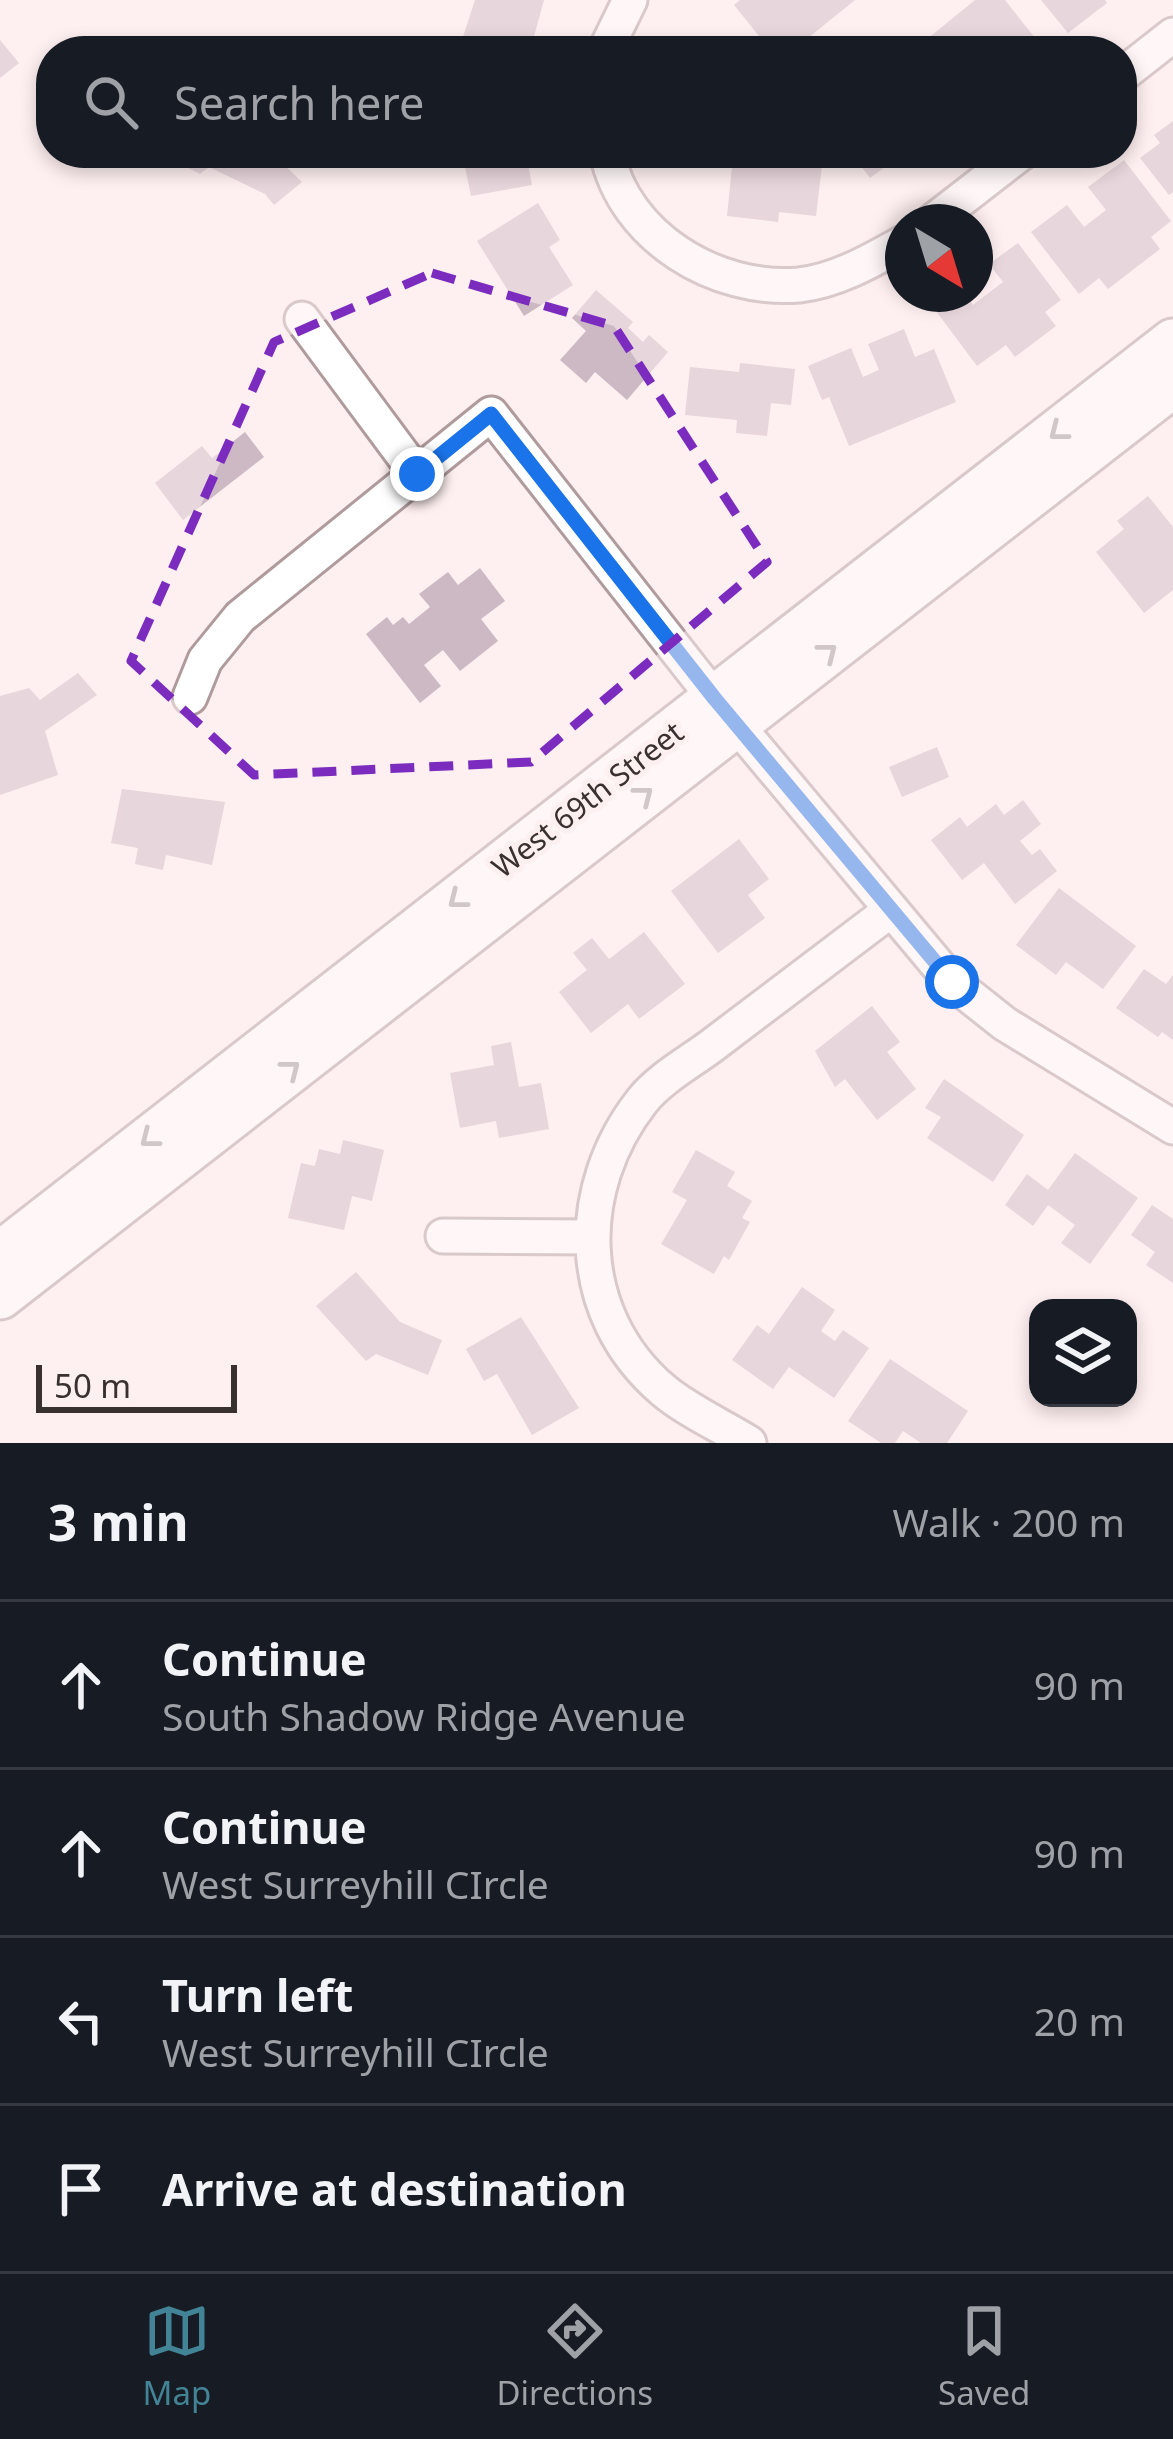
<!DOCTYPE html>
<meta charset="utf-8">
<style>
:root{--surface:#171b24;--page:#242831;--text:#f1f3f6;--muted:#9ea1a6;--line:#363941;--accent:#428495}
body{margin:0;font-family:"Noto Sans",sans-serif;background:var(--page);color:var(--text)}
.controls{position:absolute;right:36px;bottom:36px;display:grid;overflow:hidden;border-radius:24px;box-shadow:0 6px 18px #0003}
.controls button{width:108px;height:108px;display:grid;place-items:center;padding:0;border:0;border-bottom:3px solid var(--line);background:var(--surface);color:var(--text);font:60px sans-serif}
.compass{position:absolute;left:885px;top:204px;width:108px;height:108px;border-radius:50%;background:var(--surface);box-shadow:0 6px 18px #0003;rotate:142deg}
.scale{position:absolute;left:36px;bottom:30px;width:201px;box-sizing:border-box;padding-left:12px;border:6px solid #393030;border-top:0;font-size:33px;line-height:42px;white-space:nowrap;color:#393030;-webkit-text-stroke:9px #feeff0;paint-order:stroke}
.stop{position:absolute;width:36px;height:36px;margin:-27px;border:9px solid #1a73e8;border-radius:50%;background:#fff}
.stop.end{background:#1a73e8;border-color:#fff;box-shadow:0 3px 12px #0008}
.list{margin:0;padding:0;list-style:none}
h2{display:flex;justify-content:space-between;align-items:center;height:156px;margin:0;padding:0 48px;font-size:51px}
h2 small{font-size:39px;font-weight:400;color:var(--muted)}
.list li{display:grid;grid-template-columns:78px 1fr auto;gap:36px;align-items:center;box-sizing:border-box;height:168px;padding:0 48px;border-top:3px solid var(--line)}
.list b{display:block;font-size:45px;white-space:nowrap}
.list p{margin:0;font-size:39px;white-space:nowrap;color:var(--muted)}
.list em{font-size:39px;font-style:normal;color:var(--muted)}
.icon{flex:none;width:66px;height:66px;fill:none;stroke:currentColor;stroke-width:2;stroke-linecap:round;stroke-linejoin:round}
.map{position:relative;flex:none;width:1173px;height:1443px;overflow:hidden}
.search{position:absolute;background:var(--surface);box-shadow:0 6px 18px #0003;left:36px;right:36px;top:36px;height:132px;display:flex;align-items:center;gap:30px;box-sizing:border-box;padding:0 42px;border-radius:48px;color:var(--muted);font-size:45px}
.sheet{height:828px;background:var(--surface)}
nav{display:flex;justify-content:space-around;align-items:center;box-sizing:border-box;height:168px;border-top:3px solid var(--line);background:var(--surface);font-size:33px;color:var(--muted)}
nav a{display:grid;justify-items:center;gap:6px}
nav .on{color:var(--accent)}
.map>svg:first-child{display:block}
.building{fill:#ccb9c4}
.lines{fill:none;stroke-linecap:round;stroke-linejoin:round}
.minor-casing{stroke:#b09b9c;stroke-width:39}
.secondary-casing{stroke:#b09b9c;stroke-width:51}
.minor{stroke:#fff;stroke-width:33}
.secondary{stroke:#fff;stroke-width:45}
.oneway{stroke:#9c9898}
.route{stroke:#1a73e8;stroke-width:15}
.marked{fill:none;stroke:#7b2cbf;stroke-width:9;stroke-dasharray:24 15;stroke-linejoin:round}
.labels{text-anchor:middle;dominant-baseline:central;stroke-width:10;stroke-linejoin:round;paint-order:stroke}
.street-label{font-size:30px;fill:#393030;stroke:#feeff0}
</style>
<div class="map">
<svg width="1173" height="1443" viewBox="0 0 1173 1443">
<rect width="100%" height="100%" fill="#feeff0"/>
<!-- building -->
<path class="building" d="M475,0h69l-14,51h-56v-5l-12,-6z
M740,0h115l-63,51h-21l-37,-46z
M975,0h30l34,43 -10,8h-103l-5,-7z
M1041,0h64l2,3 -39,30z
M0,40l19,23 -19,15z
M691,41l57,7v3h-58z
M1173,121v71l-4,3 -29,-37 20,-15 -6,-8z
M168,153h104l30,29 -28,23 -9,-11 -56,-27 -9,7 -34,-17z
M462,153h64l6,32 -61,11z
M851,153h53l-34,25z
M733,157l89,9 -6,50 -37,-4 -1,10 -51,-6z
M1124,160l47,61 -20,16 9,12 -52,40 -9,-11 -20,16 -48,-62 36,-27 17,22 22,-17 -18,-23z
M538,203l22,37 -11,7 24,38 -49,31 -47,-75z
M1018,243l43,57 -16,12 11,14 -41,31 -9,-12 -29,21 -44,-59 18,-13h14l8,11 30,-23 -14,-18z
M596,290l37,32 -5,6 15,14 6,-7 19,17 -41,48 -32,-28 -9,11 -26,-23 26,-29 -14,-13z
M904,329l11,28 19,-8 22,53 -107,44 -20,-49 -7,3 -14,-34 43,-18 12,29 16,-7 -11,-26z
M740,363l55,6 -4,36 -20,-2 -4,33 -31,-3 1,-13 -52,-5 5,-48 49,5z
M245,432l19,25 -81,63 -28,-37 47,-37 10,12z
M1148,496l25,31v63l-29,23 -48,-61 28,-23 -7,-8z
M480,568l25,33 -24,18 17,22 -38,30 -17,-21 -19,15 17,21 -21,17 -54,-69 21,-17 6,8 10,-8 6,7 21,-17 -11,-13 29,-22 10,13z
M78,673l19,22 -52,36 13,44 -58,20v-99l29,-8 11,12z
M937,747l12,30 -47,20 -13,-30z
M122,789l103,13 -13,63 -46,-10 -3,15 -28,-6 3,-16 -27,-5z
M1023,800l18,24 -21,17 12,14 8,-6 17,22 -42,33 -31,-41 -22,17 -31,-40 29,-23 7,10 29,-23 8,11z
M739,839l30,40 -21,16 17,23 -47,35 -47,-62z
M1059,888l77,58 -33,43 -37,-27 -10,13 -40,-30z
M644,932l41,52 -46,35 -11,-15 -37,29 -32,-41 28,-22 -14,-17 19,-15 17,21z
M1144,969l22,15 7,-9v65l-11,-8 -4,5 -42,-29z
M872,1006l28,36 -13,10 29,37 -39,31 -32,-41 -10,8 -20,-36z
M511,1042l8,45 22,-4 8,46 -50,9 -3,-17 -36,7 -10,-55 44,-8 -3,-19z
M944,1079l80,56 -31,47 -66,-44 14,-21 -16,-9z
M343,1140l41,10 -12,51 -20,-5 -8,34 -56,-12 13,-55 14,3 4,-17 21,5z
M696,1150l39,22 -8,14 25,15 -10,17 8,4 -21,38 -5,-4 -10,18 -53,-30 26,-44 -15,-8z
M1075,1153l63,45 -48,66 -29,-21 14,-18 -27,-20 -15,21 -28,-21 22,-31 21,16z
M1152,1205l21,14v64l-27,-18 9,-13 -24,-17z
M356,1272l44,50 42,18 -14,35 -52,-21 -10,7 -50,-55z
M802,1287l33,23 -14,21 14,10 8,-11 26,18 -35,50 -45,-31 -16,22 -41,-29 25,-35 12,9z
M521,1317l58,91 -47,27 -35,-61 -13,7 -18,-32z
M890,1359l78,52 -21,32h-26l-18,-12 -8,12h-14l-33,-22z"/>
<g class="lines">
<defs>
<path id="minor" d="M605,51l25,-51
M1122,75l51,-40
M607,153c17,84 109,139 192,132 37,-4 72,-24 104,-42
M932,222l89,-69
M302,319l115,155
M190,697l15,-37 35,-43 251,-203 224,285 237,283 53,42 168,103
M443,1236l148,1
M749,1443c-27,-17 -61,-32 -86,-53 -89,-76 -90,-201 -21,-289 18,-23 50,-40 72,-57 59,-45 118,-90 177,-134"/>
<path id="secondary" d="M0,1255l1173,-913
M0,1296l1173,-912"/>
</defs>
<!-- minor casing -->
<use href="#minor" class="minor-casing"/>
<!-- secondary casing -->
<use href="#secondary" class="secondary-casing"/>
<!-- minor -->
<use href="#minor" class="minor"/>
<!-- secondary -->
<use href="#secondary" class="secondary"/>
</g>
<!-- one-way arrows -->
<defs><path id="oneway-chevron" d="M-2-3.5L2.5 0L-2 3.5" fill="none" stroke-width="1.6" stroke-linecap="round" stroke-linejoin="round" transform="scale(3)"/></defs>
<g class="oneway">
<use href="#oneway-chevron" transform="translate(1058 432) rotate(142)"/>
<use href="#oneway-chevron" transform="translate(828 652) rotate(-38)"/>
<use href="#oneway-chevron" transform="translate(644 795) rotate(-38)"/>
<use href="#oneway-chevron" transform="translate(457 900) rotate(142)"/>
<use href="#oneway-chevron" transform="translate(291 1069) rotate(-38)"/>
<use href="#oneway-chevron" transform="translate(149 1139) rotate(142)"/>
</g>
<g class="lines">
<!-- route -->
<path class="route" d="M417,474l74,-60 224,285 237,283"/>
</g>
<!-- marked area -->
<path d="M0 0H1173V1443H0ZM432,273l182,53 153,236 -236,200 -277,13 -123,-114 143,-319z" fill="#feeff0" fill-opacity=".55" fill-rule="evenodd"/>
<path class="marked" d="M432,273l182,53 153,236 -236,200 -277,13 -123,-114 143,-319z"/>
<g class="labels">
<!-- street labels -->
<g class="street-label">
<text transform="translate(587 799) rotate(-38)">West 69th Street</text>
</g>
</g>
</svg>
<div class="controls">
<button><svg class="icon" aria-label="layers" viewBox="0 0 24 24"><path d="M12 4l9 5-9 5-9-5zM3 14l9 5 9-5"/></svg></button>
</div>
<svg class="compass" viewBox="-18 -18 36 36"><path d="M0-13l5 13h-10z" fill="#e53935"/><path d="M0 13l5-13h-10z" fill="#9ea1a6"/></svg>
<div class="scale">50 m</div>
<div class="stop" style="left:952px;top:982px"></div>
<div class="stop end" style="left:417px;top:474px"></div>
<div class="search"><svg class="icon" aria-label="search" viewBox="0 0 24 24"><circle cx="10" cy="10" r="6"/><path d="M15 15l6 6"/></svg>Search here</div>
</div>
<section class="sheet">
<h2>3 min<small>Walk · 200 m</small></h2>
<ul class="list">
<li><svg class="icon" aria-label="ahead" viewBox="0 0 24 24"><path d="M12 20V5M6 11l6-6 6 6"/></svg><div><b>Continue</b><p>South Shadow Ridge Avenue</p></div><em>90 m</em></li>
<li><svg class="icon" aria-label="ahead" viewBox="0 0 24 24"><path d="M12 20V5M6 11l6-6 6 6"/></svg><div><b>Continue</b><p>West Surreyhill CIrcle</p></div><em>90 m</em></li>
<li><svg class="icon" aria-label="left" viewBox="0 0 24 24"><path d="M17 20v-9H6M10 6l-5 5 5 5"/></svg><div><b>Turn left</b><p>West Surreyhill CIrcle</p></div><em>20 m</em></li>
<li><svg class="icon" aria-label="arrive" viewBox="0 0 24 24"><path d="M6 21V4h12l-3 4 3 4H6"/></svg><div><b>Arrive at destination</b></div></li>
</ul>
</section>
<nav>
<a class="on"><svg class="icon" aria-label="map" viewBox="0 0 24 24"><path d="M3 6l6-2 6 2 6-2v14l-6 2-6-2-6 2zM9 4v14M15 6v14"/></svg>Map</a>
<a><svg class="icon" aria-label="directions" viewBox="0 0 24 24"><path d="M12 3l9 9-9 9-9-9zM9 14v-3h6M13 9l2 2-2 2"/></svg>Directions</a>
<a><svg class="icon" aria-label="saved" viewBox="0 0 24 24"><path d="M7 4h10v16l-5-4-5 4z"/></svg>Saved</a>
</nav>
